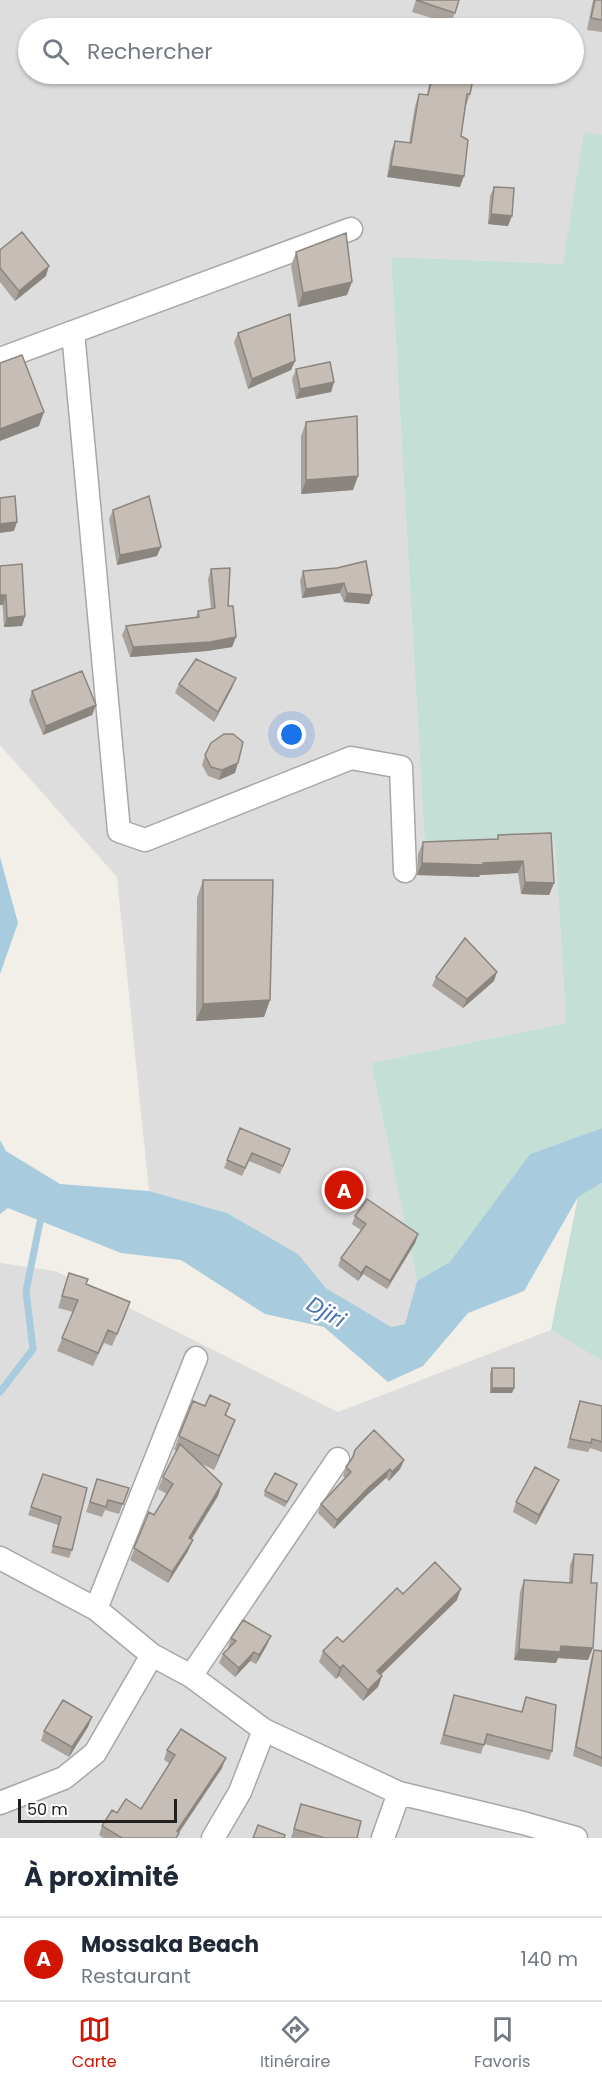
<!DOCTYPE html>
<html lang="fr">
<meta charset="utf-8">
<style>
:root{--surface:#fff;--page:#f2f2f3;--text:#1f2937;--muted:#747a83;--line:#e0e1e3;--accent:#d11500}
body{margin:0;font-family:Poppins,sans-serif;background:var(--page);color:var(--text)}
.scale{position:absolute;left:18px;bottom:15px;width:159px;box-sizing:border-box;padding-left:6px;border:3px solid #202020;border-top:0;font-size:16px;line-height:21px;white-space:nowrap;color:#202020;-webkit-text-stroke:4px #fff;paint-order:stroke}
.you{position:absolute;left:292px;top:735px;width:21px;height:21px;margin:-15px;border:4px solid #fff;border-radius:50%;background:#1a73e8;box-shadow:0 0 0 9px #1a73e833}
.badge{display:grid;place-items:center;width:39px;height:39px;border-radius:50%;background:var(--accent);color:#fff;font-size:20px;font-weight:700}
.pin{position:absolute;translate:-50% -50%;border:3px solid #fff;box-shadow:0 2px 6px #0006}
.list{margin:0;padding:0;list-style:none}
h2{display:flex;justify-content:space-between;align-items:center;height:78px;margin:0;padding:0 24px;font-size:26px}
h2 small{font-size:20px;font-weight:400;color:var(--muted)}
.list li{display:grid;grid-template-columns:39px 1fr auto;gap:18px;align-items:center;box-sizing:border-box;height:84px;padding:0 24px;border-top:2px solid var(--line)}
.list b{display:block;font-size:22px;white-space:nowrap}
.list p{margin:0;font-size:20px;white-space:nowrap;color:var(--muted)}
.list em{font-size:20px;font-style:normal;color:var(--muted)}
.icon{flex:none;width:33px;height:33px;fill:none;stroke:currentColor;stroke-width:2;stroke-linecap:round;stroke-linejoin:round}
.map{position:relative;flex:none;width:602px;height:1838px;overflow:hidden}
.search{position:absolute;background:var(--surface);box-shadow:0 2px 4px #0004;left:18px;right:18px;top:18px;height:66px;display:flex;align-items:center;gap:15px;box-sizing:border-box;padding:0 21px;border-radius:33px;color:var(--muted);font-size:22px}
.sheet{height:162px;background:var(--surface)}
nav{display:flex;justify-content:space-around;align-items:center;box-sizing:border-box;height:84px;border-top:2px solid var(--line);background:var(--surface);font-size:16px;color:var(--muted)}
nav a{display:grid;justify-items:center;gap:3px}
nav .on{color:var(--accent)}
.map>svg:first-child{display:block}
.residential{fill:#dedddd;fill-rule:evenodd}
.wetland{fill:#c4dfd5}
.water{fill:#a8ccde}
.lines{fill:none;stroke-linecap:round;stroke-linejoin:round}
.stream{stroke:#a8ccde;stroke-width:7}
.street-casing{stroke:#a7a7a7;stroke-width:25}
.street{stroke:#fff;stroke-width:22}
.wall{fill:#aaa39d}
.shaded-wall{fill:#8b857f}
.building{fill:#c6beb6;stroke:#8b857f;stroke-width:1.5}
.labels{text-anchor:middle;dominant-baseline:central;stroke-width:5;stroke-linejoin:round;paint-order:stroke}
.water-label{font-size:22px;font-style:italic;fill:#4b74b1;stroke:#fff}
</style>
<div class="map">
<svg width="602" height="1838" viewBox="0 0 602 1838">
<rect width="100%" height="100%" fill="#f1efe7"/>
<!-- residential -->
<path class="residential" d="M0,0h602v135l-18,-2 -20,131 -173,-7 34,591 130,-7 11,182 -195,40 46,218 -12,43 -15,3 -64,-39 -28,-34 -71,-41 -78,-22 -32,-314 -117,-132zM28,28h546v46h-546z
M0,1263l55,8 283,141 213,-82 51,31v477h-602z"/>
<!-- wetland -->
<path class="wetland" d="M584,132l18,3v993l-72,26 -80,109 -33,18 -46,-218 195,-40 -11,-182 -130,7 -34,-591 172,7z
M602,1183v178l-51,-31 27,-133z"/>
<!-- water -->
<path class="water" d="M0,857l18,66 -18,51z
M602,1128v55l-24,14 -54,94 -56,22 -45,53 -35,16 -64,-55 -59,-13 -84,-54 -60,-7 -113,-45 -8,6v-74l6,11 54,33 89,7 78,22 71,41 28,34 65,39 14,-3 12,-43 33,-19 80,-108z"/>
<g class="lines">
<!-- stream -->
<path class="stream" d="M0,1392l33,-43 -7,-58 16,-79"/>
<defs>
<path id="street" d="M73,332l46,499 26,9 206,-82 50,9 4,104
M0,359l351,-130
M0,1558l96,51 56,46 39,21 73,54 135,63 124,30 53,15
M96,1609l100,-251
M191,1676l147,-217
M0,1803l64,-25 31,-25 57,-98
M213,1838l27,-46 24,-62
M383,1838l16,-45"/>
</defs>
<!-- street casing -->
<use href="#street" class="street-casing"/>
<!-- street -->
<use href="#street" class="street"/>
</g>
<!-- wall -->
<path class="wall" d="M416,0h43l-8,24 -39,-12z
M593,0h9v32l-15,-2z
M431,74h43l-4,20 -4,12 -5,30 -1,51 -73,-10 4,-25 4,-11 14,2 6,-37 4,-12 8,1z
M494,187l14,39 -20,-2 2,-28z
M0,250l46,26 -31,25 -15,-19z
M296,252l51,43 -49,12 -7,-41z
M238,333l57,28 -4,9 -43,19 -14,-47z
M296,369l38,13 -3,10 -35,7 -4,-20z
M306,422l52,54 -5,14 -52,4v-58z
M113,510l44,46 -40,9 -8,-46z
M0,566l25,50 -3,10 -18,1z
M337,568l35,27 -3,9 -25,-2 -4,-9 -38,5 -2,-17 3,-10z
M211,569l17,37 8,31 -4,10 -25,4 -77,6 -8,-22 4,-9 70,-9 2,-6 13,-2 -3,-30z
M179,684l53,4 -18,34 -39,-29z
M32,691l64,14 -4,10 -49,20 -14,-34z
M205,755l30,18 -16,7 -11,-4 -6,-11z
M498,835l56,48 -5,12 -28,-1 -3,-21 -38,2 -1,2 -62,-2 1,-21 5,-12 74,-3z
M203,880l67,120 -6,17 -68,4 1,-123z
M436,977l58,4 -31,27 -31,-22z
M240,1128l50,21 -10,25 -31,-13 -7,15 -18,-8z
M355,1216l63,18 -3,9 -28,46 -24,-15 -5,7 -20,-15 3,-8 20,-28 -9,-6z
M69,1273l17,11 40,30 -14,32 -8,-3 -11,23 -36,-15 16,-39 -15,-4z
M492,1368l22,20 -2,5h-22v-20z
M580,1401l22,5v46l-12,-4 -2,4 -21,-4 10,-38z
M230,1404l-4,12 9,4 -21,50 -14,-7 18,33 -26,43 -4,12 -20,32 -38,-23 19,-48 5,3 13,-21 -9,-5 5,-12 14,-26 -3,-1 5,-14 26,-30z
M355,1450l49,10 -4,9 -11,12 -3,-3 -20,18 -32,33 -16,-16 3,-9 24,-26 -2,-2 3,-9 5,-8z
M43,1474l44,14 -15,62 -3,8 -18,-5 7,-28 -30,-10z
M97,1479l32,9 -10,26 -14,-4 -3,7 -16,-5z
M559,1480l-4,9 -19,36 -23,-13 3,-10z
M297,1484l-12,23 -21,-11 1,-5z
M574,1554l17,29 -3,77 -30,-2 -2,5 -42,-3 6,-68 4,-12 45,3 1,-18z
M403,1594l54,6 -76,75 1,1 -4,11 -15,14 -24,-25 -3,3 -17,-17 4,-11 20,-9z
M231,1638l36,7 -11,19 -6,-3 -15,16 -16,-14 4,-9 6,-6 -1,-1z
M594,1650l8,1v116l-29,-11 18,-97z
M454,1695l67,17 5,-15 26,54 -3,9 -65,-16 -3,10 -41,-10 11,-40z
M88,1727l-19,30 -28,-16 3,-10z
M167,1750l55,18 -43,65 -2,5h-74l-4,-3 3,-9 39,-17 29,-45 -6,-4z
M301,1804l56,34h-66z"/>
<!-- shaded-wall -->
<path class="shaded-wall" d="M391,166l73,10 -4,11 -73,-10z
M491,214l21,2 -4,10 -20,-2z
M49,266l-3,10 -31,25 4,-10z
M352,282l-5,13 -49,12 5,-14z
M295,361l-4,9 -43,19 4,-10z
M334,382l-3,10 -35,7 4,-10z
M44,412l-5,14 -39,15v-12z
M358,476l-5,14 -52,4 5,-14z
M17,522l-3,9 -14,2v-9z
M161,547l-4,9 -40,9 3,-10z
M344,583l-4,10 -38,5 4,-9z
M347,593l25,2 -3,9 -25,-2z
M0,595h6l-3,10h-3z
M25,616l-3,10 -18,1 3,-9z
M236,637l-4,10 -25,4 -77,6 3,-10z
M236,678l-4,10 -18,34 4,-10z
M96,705l-4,10 -49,20 3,-9z
M238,763l-3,10 -16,7 3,-10z
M523,861l-5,12 -38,2 -1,2 -62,-2 5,-12h61z
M525,882l29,1 -5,12 -28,-1z
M497,972l-3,9 -31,27 4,-9z
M270,1000l-6,17 -68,4 7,-17z
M418,1234l-3,9 -28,46 3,-8z
M366,1266l-3,8 -5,7 3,-8z
M492,1388h22l-2,5h-22z
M235,1420l-5,13 -16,37 5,-14z
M404,1460l-4,9 -11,12 3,-9z
M390,1469l-4,9 -20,18 -32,33 3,-9 32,-33z
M559,1480l-4,9 -19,36 3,-10z
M222,1484l-4,12 -33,53 4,-11z
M193,1540l-5,11 -20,32 4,-11z
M461,1589l-4,11 -84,82 4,-11z
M271,1636l-4,9 -11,19 3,-9z
M561,1646l32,2 -5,12 -30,-2 -2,5 -42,-3 5,-11z
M254,1652l-4,9 -15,16 4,-9z
M343,1665l-4,11 -3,3 4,-11z
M382,1676l-4,11 -15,14 5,-11z
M92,1717l-4,10 -19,30 3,-10z
M226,1758l-4,10 -47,70 2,-7z"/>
<!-- building -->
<path class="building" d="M416,0h43l-4,13z
M595,0h7v20l-11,-2z
M433,74h41l-4,20h-3l-6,42 7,4 -4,36 -73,-10 4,-25 16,2 8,-49 9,1z
M494,187l20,1 -2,28 -21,-2z
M22,232l27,34 -30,25 -19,-23v-18z
M346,233l6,49 -49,11 -7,-41z
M290,314l5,47 -43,18 -14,-46z
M22,355l22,57 -44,17v-66z
M330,362l4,20 -34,7 -4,-20z
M357,416l1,60 -52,4v-58z
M15,496l2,26 -17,2v-26z
M149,496l12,51 -41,8 -7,-45z
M366,561l6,34 -25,-2 -3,-10 -38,6 -3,-18 34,-3z
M22,564l3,52 -18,2 -1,-23h-6v-29z
M230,568l-2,38h5l3,31 -26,5 -77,5 -7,-21 73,-9 -1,-6 17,-3 -4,-39z
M196,659l40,19 -18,34 -39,-28z
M82,671l14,34 -50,21 -14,-35z
M224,734h9l10,8 -5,21 -16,7 -11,-3 -6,-12 6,-12z
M551,833l3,50 -29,-1 -2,-21 -40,2v2l-61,-2 1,-21 75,-3v-4z
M203,880h70l-3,120 -67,4z
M465,938l32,34 -30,27 -31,-22z
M240,1128l50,21 -7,17 -31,-13 -7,15 -18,-8z
M367,1199l51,35 -28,47 -24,-15 -5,7 -20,-15 25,-34 -11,-8z
M69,1273l19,6 -2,5 44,18 -13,32 -9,-4 -10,23 -36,-15 16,-38 -16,-4z
M492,1368h22v20h-22z
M210,1395l20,9 -5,11 10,5 -16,36 -40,-20 14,-35 12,5z
M580,1401l22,5v36l-10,-3 -1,4 -21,-4z
M374,1430l30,30 -12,12 -2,-3 -21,18 -32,33 -16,-16 30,-32 -5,-5 7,-10 2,-7z
M180,1444l42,40 -33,54 4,2 -21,32 -38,-24 15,-36 5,3 19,-31 -10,-7z
M535,1467l24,13 -20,35 -23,-13z
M275,1473l22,11 -10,18 -22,-11z
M43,1474l44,14 -15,62 -19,-4 8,-29 -30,-10z
M97,1479l32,9 -6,16 -15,-4 -2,7 -16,-5z
M574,1554l19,1 -2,28h6l-4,65 -32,-2 -1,6 -41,-3 5,-69 48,3z
M435,1562l26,27 -84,82 5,5 -14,14 -25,-25 -3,3 -17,-17 14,-14 6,5 54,-54 6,6z
M243,1620l28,16 -12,19 -5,-3 -15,16 -16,-14 13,-13 -5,-3z
M594,1650l8,1v107l-26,-11z
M454,1695l68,17 4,-15 30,8 -4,46 -65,-17 -3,11 -40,-10z
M63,1700l29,17 -20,30 -28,-16z
M181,1729l45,29 -49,73 2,2 -3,5h-54l-20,-12 10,-16 5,3 9,-14 15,10 34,-54 -8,-5z
M301,1804l60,17 -4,17h-32l-31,-9z
M258,1825l27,10 -1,3h-31z"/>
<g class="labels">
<!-- water labels -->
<g class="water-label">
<text transform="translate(326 1312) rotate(30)">Djiri</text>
</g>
</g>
</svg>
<div class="scale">50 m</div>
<div class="you"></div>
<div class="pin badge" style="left:344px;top:1190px">A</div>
<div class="search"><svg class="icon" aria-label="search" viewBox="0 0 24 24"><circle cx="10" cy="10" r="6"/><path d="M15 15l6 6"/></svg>Rechercher</div>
</div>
<section class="sheet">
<h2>À proximité<small></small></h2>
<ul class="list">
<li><span class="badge">A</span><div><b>Mossaka Beach</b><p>Restaurant</p></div><em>140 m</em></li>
</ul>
</section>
<nav>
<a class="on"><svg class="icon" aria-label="map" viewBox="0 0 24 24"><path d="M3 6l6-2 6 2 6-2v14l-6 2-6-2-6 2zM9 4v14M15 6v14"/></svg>Carte</a>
<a><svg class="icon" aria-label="directions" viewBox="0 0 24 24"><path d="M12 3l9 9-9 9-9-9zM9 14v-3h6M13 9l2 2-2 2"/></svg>Itinéraire</a>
<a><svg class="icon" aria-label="saved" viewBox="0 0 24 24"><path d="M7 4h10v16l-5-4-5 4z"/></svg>Favoris</a>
</nav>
